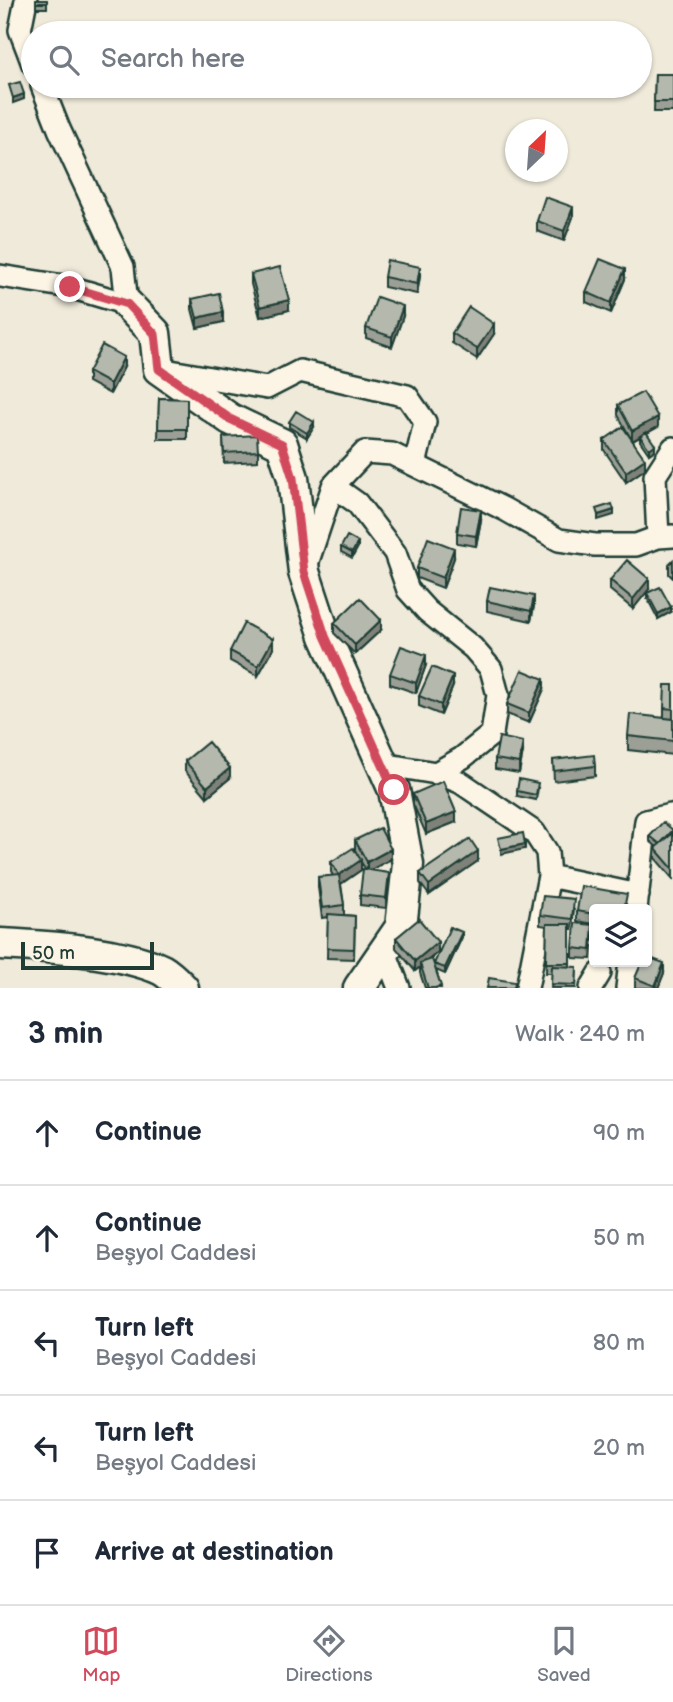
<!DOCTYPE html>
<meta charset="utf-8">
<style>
:root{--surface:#fff;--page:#f6f6f7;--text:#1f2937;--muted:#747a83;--line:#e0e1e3;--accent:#d1495b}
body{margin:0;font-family:"Balsamiq Sans",sans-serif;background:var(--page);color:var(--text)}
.controls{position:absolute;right:21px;bottom:21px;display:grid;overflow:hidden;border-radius:7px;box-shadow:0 2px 5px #0004}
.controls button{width:63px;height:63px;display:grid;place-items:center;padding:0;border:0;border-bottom:2px solid var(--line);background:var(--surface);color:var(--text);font:35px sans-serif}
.compass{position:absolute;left:505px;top:119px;width:63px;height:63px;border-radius:50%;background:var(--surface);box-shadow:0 2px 5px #0004;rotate:25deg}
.scale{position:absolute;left:21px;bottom:18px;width:133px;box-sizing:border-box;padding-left:7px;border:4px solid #1f3d34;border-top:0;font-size:19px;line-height:24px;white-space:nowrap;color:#1f3d34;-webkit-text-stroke:5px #fcf5e5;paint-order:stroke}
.stop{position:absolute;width:21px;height:21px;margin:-16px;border:5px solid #d1495b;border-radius:50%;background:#fff}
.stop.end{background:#d1495b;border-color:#fff;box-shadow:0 2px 7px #0008}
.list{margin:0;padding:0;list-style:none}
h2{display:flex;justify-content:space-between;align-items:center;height:91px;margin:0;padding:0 28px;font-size:30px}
h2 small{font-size:23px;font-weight:400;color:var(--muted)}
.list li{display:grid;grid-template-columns:46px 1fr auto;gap:21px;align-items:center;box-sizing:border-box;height:105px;padding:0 28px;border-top:2px solid var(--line)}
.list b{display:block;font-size:26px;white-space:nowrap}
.list p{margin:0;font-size:23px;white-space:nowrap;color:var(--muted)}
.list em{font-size:23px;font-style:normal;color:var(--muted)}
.icon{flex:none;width:38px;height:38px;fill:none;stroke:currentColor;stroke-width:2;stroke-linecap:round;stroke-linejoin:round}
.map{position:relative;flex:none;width:673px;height:988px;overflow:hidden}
.search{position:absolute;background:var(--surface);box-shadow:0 2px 5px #0004;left:21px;right:21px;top:21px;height:77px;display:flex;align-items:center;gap:18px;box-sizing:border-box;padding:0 24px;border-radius:38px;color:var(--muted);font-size:26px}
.sheet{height:616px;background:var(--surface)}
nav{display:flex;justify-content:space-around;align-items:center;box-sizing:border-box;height:98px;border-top:2px solid var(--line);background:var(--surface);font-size:19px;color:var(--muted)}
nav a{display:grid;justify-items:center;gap:4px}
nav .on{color:var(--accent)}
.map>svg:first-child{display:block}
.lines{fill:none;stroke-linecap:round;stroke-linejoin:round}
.street-casing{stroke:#1f3d34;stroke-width:26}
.secondary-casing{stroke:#1f3d34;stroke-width:35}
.street{stroke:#fcf5e5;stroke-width:21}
.secondary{stroke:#fcf5e5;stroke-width:30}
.wall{fill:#9c9f95;stroke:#1f3d34;stroke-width:2}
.shaded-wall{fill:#7f8279;stroke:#1f3d34;stroke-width:2}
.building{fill:#b5b9ad;stroke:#1f3d34;stroke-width:2}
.route{stroke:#d1495b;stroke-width:9}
</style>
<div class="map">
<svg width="673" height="988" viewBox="0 0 673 988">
<rect width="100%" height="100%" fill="#efeada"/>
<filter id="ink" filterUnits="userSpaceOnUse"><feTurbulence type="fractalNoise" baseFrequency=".0143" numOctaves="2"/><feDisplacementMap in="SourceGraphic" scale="14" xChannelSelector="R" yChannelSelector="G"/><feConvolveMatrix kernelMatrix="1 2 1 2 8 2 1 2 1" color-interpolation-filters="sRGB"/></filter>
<g filter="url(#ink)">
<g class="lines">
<defs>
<path id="street" d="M26,0l-6,30 13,34
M0,276l70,11 57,17 -4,-37 -64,-138 -17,-43
M165,370l102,18 33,-17 107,25 18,26 -10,43
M333,486l24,17 38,50 13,37 19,21 46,37 18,21 7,26 -6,39 -30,24 -26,15
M658,537l-3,-61 18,-28
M307,564l26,-78 32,-34 27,2 112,55 55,31 36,5h41l22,-8 15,-1
M382,764l54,9 24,9 74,50 13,20 2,24 -22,112
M549,876l89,19
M636,909l10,-88 24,-6 3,3
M385,952l14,36
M591,988l9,-15
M627,988l3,-26"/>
<path id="secondary" d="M127,304l28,29 4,36 71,50 52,25 11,34 11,94 21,64 69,154 14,74 -7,63 -42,61
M0,944c43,2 124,8 162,26 7,4 15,12 21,18"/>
</defs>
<!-- street casing -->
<use href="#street" class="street-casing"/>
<!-- secondary casing -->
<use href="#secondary" class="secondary-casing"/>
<!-- street -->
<use href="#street" class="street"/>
<!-- secondary -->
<use href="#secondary" class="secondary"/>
</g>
<!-- wall -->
<path class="wall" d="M36,0h11v8h-11z
M655,74h18v38h-19z
M573,217l-9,24 -27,-10v-10z
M251,274l38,36 -29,7 -9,-33z
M420,276l-3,18 -33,-7v-10z
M625,279l-14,34 -25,-11v-10z
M192,299l31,23 -26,6 -5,-19z
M403,316l-11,31 -26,-9v-10z
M452,333l42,1 -17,25 -25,-16z
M124,367l-14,27 -22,-12v-10z
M159,398l28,1v40h-29z
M618,405l40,22 -11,6 8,17 -6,4 -9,-13v-4l-7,4 12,28 -19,13 -22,-32v-10l26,-3 -12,-22z
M289,422l25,5 -7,11 -18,-11z
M223,437l35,14v10l-34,2z
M481,520l-5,26 -19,-3v-10z
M341,547h17l-6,11 -11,-6z
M454,558l-11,30 -26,-10v-10z
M673,560v18l-4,-4v-10z
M610,580l39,9 -16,20 -23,-19z
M647,593l24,19 -13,7 -11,-21z
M487,601l47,5 -3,15 -44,-10z
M334,623l47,7 -26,24 -21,-21z
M273,649l-15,27 -28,-15v-10z
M426,665l-10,28 -26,-9v-10z
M673,685v70l-45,-5v-14l36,-19v-9z
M453,686l-12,29 -22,-9v-10z
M544,689l-15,34 -22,-9v-10z
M523,752l-4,21 -24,-4v-10z
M553,760l42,6v10l-41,5z
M185,761l45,17 -23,19 -22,-26z
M538,788l-2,12 -19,-4v-5z
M413,794l43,28 -30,12 -13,-30z
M673,830v49l-18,-21v-10l2,-1 -7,-6v-5z
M355,840l36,19 -21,11 19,13 -3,25 -26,-3v-10l6,-25 -5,-8v8l-20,14 3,21v10l11,1 -1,43 -27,-1 1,-41 -6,1 -4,-31v-10l15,-1 -2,-4v-10l27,-6 -3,-6z
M478,861l-49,34 -9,-12v-10z
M627,904l-33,5v15l-17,-3v-10z
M574,909l-2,20h-2v38h7l-1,21h-25l1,-15h-6l1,-47 -7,-1v-10z
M593,935l-2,24 -18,-1v-10z
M462,937l-17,37 -9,-4 5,18h-16l-5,-15v-6l-5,4 -19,-23v-10l42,14 -9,8 5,3z
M664,973l-6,15h-23v-10z"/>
<!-- shaded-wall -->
<path class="shaded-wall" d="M24,94v5l-11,4v-5z
M573,207v10l-9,24v-10z
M420,267v9l-3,18v-10z
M625,269v10l-14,34v-10z
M289,300v10l-29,7v-10z
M403,306v10l-11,31v-10z
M223,312v10l-26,6v-10z
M494,324v10l-17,25v-10z
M124,357v10l-14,27v-10z
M658,417v10l-26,14v-10z
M314,422v5l-7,11v-5z
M655,445v5l-6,4v-5z
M645,459v10l-19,13v-10z
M481,510v10l-5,26v-10z
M614,510v5l-16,5v-5z
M358,542v5l-6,11v-5z
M454,548v10l-11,30v-10z
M649,579v10l-16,20v-10z
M534,596v10l-3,15v-10z
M671,607v5l-13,7v-5z
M381,620v10l-26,24v-9z
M273,639v10l-15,27v-10z
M426,655v10l-10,28v-10z
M453,676v10l-12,29v-10z
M544,679v10l-15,34v-10z
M523,742v10l-4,21v-10z
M230,768v10l-23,19v-10z
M456,812v10l-30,12v-10z
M525,844v5l-24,5v-5z
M391,849v10l-24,13v-10z
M478,851v10l-49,34v-10z
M361,860v10l-22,15v-10z
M389,873v10l-3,25v-10z
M462,932v5l-17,37v-6z
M438,942v10l-17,14 -1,-3v4l-5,4v-10z
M664,963v10l-6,15h-3z"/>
<!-- building -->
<path class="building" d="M36,0h11v3h-11z
M655,74h18v28h-19z
M20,82l4,12 -11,4 -4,-13z
M545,197l28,10 -9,24 -27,-10z
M600,259l25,10 -14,34 -25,-11z
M387,260l33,7 -3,17 -33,-7z
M280,267l9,33 -29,7 -9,-33z
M219,293l4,19 -26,6 -5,-19z
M377,297l26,9 -11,31 -26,-9z
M469,307l25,17 -17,25 -25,-16z
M102,345l22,12 -14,27 -22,-12z
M643,392l15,25 -26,14 -14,-26z
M159,398l28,1v30h-29z
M296,411l18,11 -7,11 -18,-11z
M623,427l22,32 -19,13 -22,-32z
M646,432l9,13 -6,4 -9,-13z
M257,435l1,16 -34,2 -1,-16z
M612,504l2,6 -16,5 -2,-6z
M461,507l20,3 -5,26 -19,-3z
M347,536l11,6 -6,11 -11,-6z
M428,538l26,10 -11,30 -26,-10z
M627,560l22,19 -16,20 -23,-19z
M490,587l44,9 -3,15 -44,-10z
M660,587l11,20 -13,7 -11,-21z
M360,598l21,22 -26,25 -21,-22z
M244,623l29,16 -15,27 -28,-15z
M401,646l25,9 -10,28 -26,-9z
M432,667l21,9 -12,29 -22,-9z
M522,670l22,9 -15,34 -22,-9z
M665,685h8v24l-9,-1z
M630,714l43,5v22l-45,-5z
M499,737l24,5 -4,21 -24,-4z
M208,742l22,26 -23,19 -22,-26z
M594,755l1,11 -41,5 -1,-11z
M519,779l19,4 -2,12 -19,-4z
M443,781l13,31 -30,12 -13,-30z
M663,822l10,8 -13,14 -10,-8z
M380,828l11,21 -24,13 -12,-22z
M523,833l2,11 -24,5 -3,-11z
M672,834l1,2v33l-18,-21z
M470,839l8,12 -49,34 -9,-12z
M353,848l8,12 -22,15 -8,-13z
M363,869l26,4 -3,25 -26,-3z
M339,875l5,30 -22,3 -4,-31z
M581,886l46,8 -3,15h-30v5l-17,-3z
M543,896l31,3 -2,20 -32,-4z
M328,914l27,2 -1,33 -27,-1z
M419,919l19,23 -23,19 -19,-23z
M575,923l18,2 -2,25 -18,-2z
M547,924h23v39h-24z
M450,927l12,5 -17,36 -11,-4z
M647,957l17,6 -9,23 -20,-8 7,-16h5z
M432,959l9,27 -6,2h-7l-8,-25z
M552,966l25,1 -1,18 -25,-1z
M489,978l26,4 -1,6h-27z"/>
</g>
<g class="lines" filter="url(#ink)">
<!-- route -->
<path class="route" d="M70,287l57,17 28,30 4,35 71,50 52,25 11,34 11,94 21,64 69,154"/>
</g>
</svg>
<div class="controls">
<button><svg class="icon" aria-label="layers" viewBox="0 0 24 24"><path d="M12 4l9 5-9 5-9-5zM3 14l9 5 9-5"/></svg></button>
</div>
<svg class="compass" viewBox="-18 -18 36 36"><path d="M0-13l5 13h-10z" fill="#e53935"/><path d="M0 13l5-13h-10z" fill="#747a83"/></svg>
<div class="scale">50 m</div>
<div class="stop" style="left:394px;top:790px"></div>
<div class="stop end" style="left:70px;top:287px"></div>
<div class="search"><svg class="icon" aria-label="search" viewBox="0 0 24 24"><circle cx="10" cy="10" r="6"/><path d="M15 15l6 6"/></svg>Search here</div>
</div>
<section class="sheet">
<h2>3 min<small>Walk · 240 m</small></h2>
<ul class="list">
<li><svg class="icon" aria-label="ahead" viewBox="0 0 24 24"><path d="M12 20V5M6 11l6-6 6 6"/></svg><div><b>Continue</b></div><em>90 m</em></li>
<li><svg class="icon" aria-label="ahead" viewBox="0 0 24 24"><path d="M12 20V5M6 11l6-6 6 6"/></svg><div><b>Continue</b><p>Beşyol Caddesi</p></div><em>50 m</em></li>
<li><svg class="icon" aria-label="left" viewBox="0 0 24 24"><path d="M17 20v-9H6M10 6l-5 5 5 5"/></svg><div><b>Turn left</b><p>Beşyol Caddesi</p></div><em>80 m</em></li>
<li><svg class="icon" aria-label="left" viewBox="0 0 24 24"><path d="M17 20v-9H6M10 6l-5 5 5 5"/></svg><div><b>Turn left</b><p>Beşyol Caddesi</p></div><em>20 m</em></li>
<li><svg class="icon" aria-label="arrive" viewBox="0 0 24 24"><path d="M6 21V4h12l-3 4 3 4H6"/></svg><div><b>Arrive at destination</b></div></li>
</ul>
</section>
<nav>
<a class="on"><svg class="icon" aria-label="map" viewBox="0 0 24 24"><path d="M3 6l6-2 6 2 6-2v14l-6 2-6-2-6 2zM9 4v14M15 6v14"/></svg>Map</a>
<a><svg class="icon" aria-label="directions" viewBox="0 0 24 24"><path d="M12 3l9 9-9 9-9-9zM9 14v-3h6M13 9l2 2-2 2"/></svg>Directions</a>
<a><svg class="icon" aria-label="saved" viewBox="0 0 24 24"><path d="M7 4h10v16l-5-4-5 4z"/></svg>Saved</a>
</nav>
